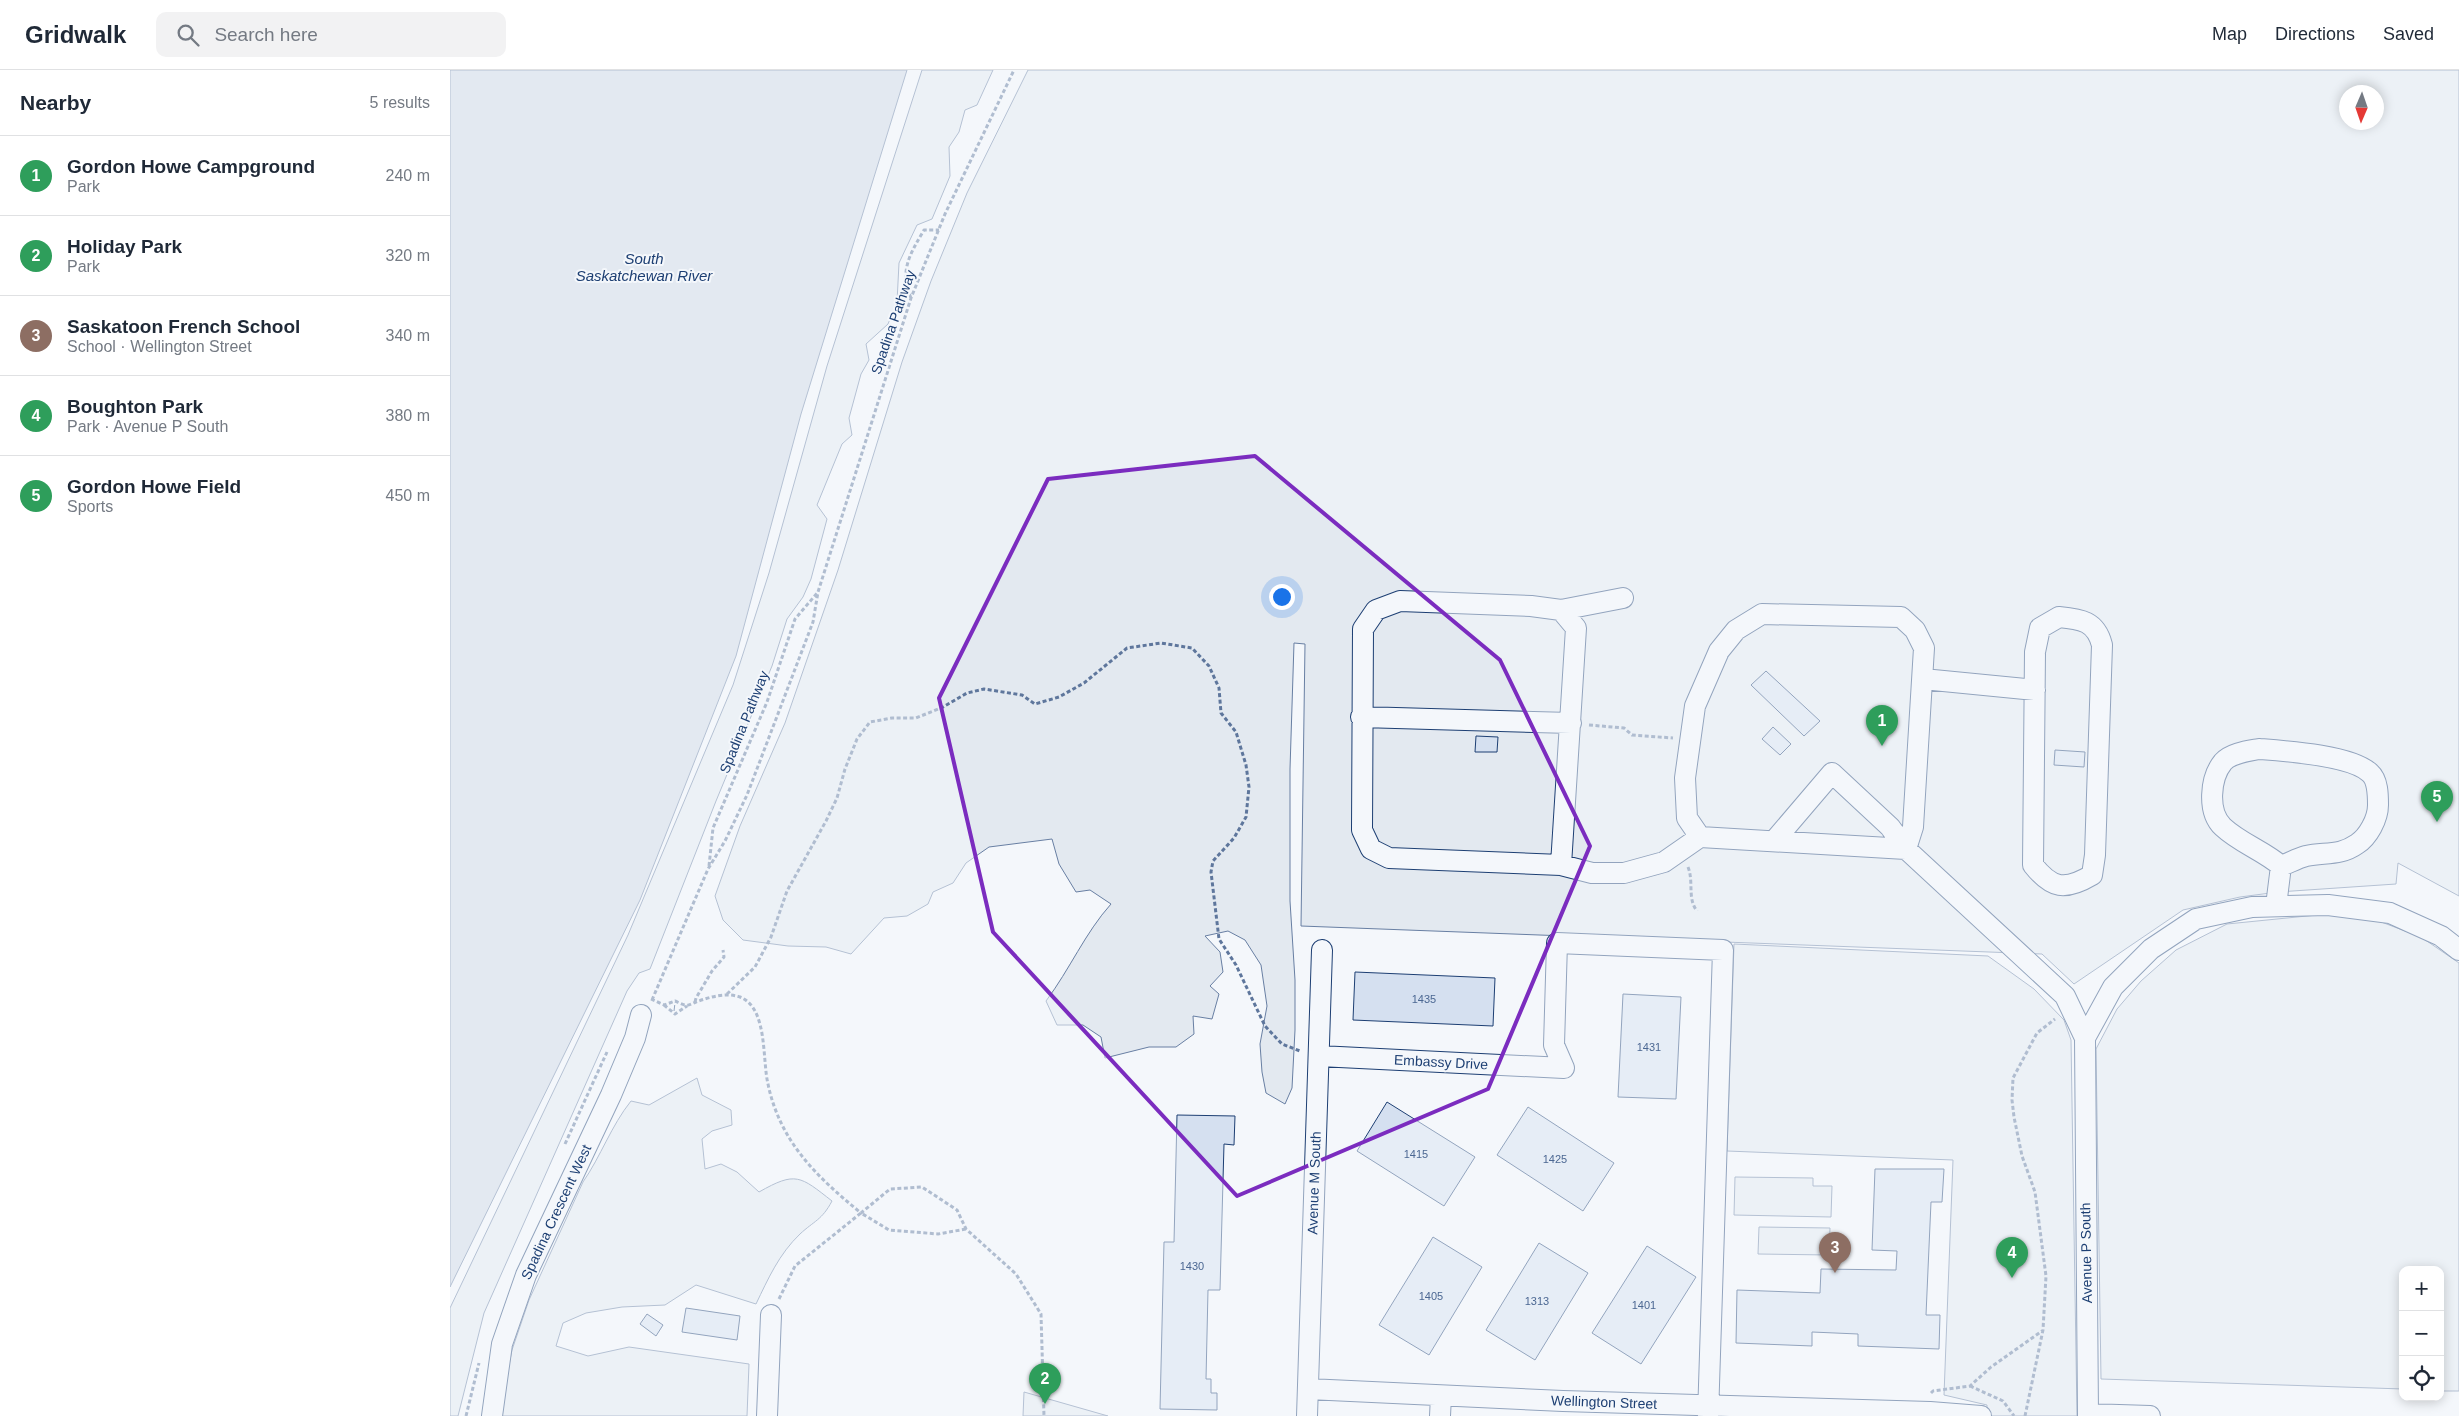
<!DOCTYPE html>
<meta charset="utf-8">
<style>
:root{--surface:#fff;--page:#f2f2f3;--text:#1f2937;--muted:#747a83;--line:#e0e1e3;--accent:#2563eb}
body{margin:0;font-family:Arial,sans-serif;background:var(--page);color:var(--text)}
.controls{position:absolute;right:15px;bottom:15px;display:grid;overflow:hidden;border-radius:10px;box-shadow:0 2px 12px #0003}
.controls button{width:45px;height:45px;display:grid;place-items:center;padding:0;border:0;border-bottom:1px solid var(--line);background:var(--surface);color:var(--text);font:25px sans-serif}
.compass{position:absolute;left:1889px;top:15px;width:45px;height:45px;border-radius:50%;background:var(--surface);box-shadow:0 2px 12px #0003;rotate:182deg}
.you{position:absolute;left:831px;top:526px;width:18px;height:18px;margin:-12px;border:4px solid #fff;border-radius:50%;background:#1a73e8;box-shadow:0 0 0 8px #1a73e833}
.badge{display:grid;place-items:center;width:32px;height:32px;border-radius:50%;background:var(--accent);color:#fff;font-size:16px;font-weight:700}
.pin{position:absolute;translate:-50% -41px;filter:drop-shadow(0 1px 2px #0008)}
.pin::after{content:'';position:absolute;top:26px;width:18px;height:15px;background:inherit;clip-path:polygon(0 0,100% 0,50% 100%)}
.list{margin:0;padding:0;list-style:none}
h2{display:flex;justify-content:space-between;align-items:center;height:65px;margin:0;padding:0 20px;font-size:21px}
h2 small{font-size:16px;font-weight:400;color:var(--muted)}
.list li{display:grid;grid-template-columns:32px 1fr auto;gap:15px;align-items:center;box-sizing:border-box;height:80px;padding:0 20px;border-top:1px solid var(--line)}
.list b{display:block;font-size:19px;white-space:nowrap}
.list p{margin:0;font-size:16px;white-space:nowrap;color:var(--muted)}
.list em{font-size:16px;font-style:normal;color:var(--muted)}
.icon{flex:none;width:28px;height:28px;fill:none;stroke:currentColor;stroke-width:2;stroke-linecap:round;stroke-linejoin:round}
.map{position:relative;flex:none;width:2009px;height:1346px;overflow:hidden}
header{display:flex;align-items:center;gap:30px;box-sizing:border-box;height:70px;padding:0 25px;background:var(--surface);border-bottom:1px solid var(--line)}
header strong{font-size:24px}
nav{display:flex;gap:28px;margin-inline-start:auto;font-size:18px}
.search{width:350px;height:45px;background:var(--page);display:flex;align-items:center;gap:12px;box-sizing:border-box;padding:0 18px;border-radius:10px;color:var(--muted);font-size:19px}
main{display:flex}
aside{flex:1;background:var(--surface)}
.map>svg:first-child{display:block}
.green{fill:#e3e9f0;stroke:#687fa3;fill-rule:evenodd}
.parking{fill:#e3e8f0;stroke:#687fa3}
.water{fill:#cfd7e4;stroke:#687fa3}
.building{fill:#d5e0f0;stroke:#1d3f73}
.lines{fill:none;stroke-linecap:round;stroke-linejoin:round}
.minor-casing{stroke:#1d3f73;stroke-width:22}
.path{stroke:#5e769c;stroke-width:3;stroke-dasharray:4 2.5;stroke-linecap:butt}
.minor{stroke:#f4f7fb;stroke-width:20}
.fence{stroke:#1d3f73;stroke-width:1;stroke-dasharray:6 2.5;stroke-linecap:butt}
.marked{fill:none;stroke:#7b2cbf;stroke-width:4;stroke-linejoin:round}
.labels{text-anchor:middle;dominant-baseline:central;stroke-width:4;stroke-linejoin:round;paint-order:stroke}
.number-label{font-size:11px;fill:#4b6792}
.street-label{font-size:14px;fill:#1d3f73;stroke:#f4f7fb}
.water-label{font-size:15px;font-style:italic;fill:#1d3f73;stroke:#f4f7fb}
</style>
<header>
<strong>Gridwalk</strong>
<div class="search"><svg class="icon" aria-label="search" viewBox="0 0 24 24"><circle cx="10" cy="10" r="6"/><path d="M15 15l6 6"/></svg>Search here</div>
<nav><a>Map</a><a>Directions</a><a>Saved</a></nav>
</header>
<main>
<aside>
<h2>Nearby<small>5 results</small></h2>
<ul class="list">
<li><span class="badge" style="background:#2e9e5b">1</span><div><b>Gordon Howe Campground</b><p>Park</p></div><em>240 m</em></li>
<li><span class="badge" style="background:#2e9e5b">2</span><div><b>Holiday Park</b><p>Park</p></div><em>320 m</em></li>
<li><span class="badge" style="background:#8d6e63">3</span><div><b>Saskatoon French School</b><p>School · Wellington Street</p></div><em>340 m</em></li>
<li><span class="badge" style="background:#2e9e5b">4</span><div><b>Boughton Park</b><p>Park · Avenue P South</p></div><em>380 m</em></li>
<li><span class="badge" style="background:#2e9e5b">5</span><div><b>Gordon Howe Field</b><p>Sports</p></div><em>450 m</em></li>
</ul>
</aside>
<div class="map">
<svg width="2009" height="1346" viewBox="0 0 2009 1346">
<rect width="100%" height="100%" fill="#f4f7fb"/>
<!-- green -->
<path class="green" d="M472,0h71l-16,35 -12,5 -6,22 -10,15 1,29 -18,43 -15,6 -18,38 -2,39 -9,22 -22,20 3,16 -8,14 -12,44 3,17 -10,9 -25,61 10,14 -16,60 -8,18 -16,22 -15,47 -56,135 -66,168 -11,4 -12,18 -143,322 -26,103h-8v-108l178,-373 105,-250 36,-112 58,-207z
M578,0h1431v826l-61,-33 -2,21 -118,8 -38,5 -57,13 -109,74 -32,-30 -741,-28 4,-282 -11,-1 -4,126v132l5,79v50l-3,58 -7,16 -19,-11 -4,-21 -2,-28 7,-38 -6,-41 -16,-25 -17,-9 -23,5 15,16 3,20 -13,14 9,8 -7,25 -19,-3 1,18 -18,13h-27l-44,11 -4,-21 -18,-12h-26l-11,-24c24,-32 39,-68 65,-97l-21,-14 -14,2 -17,-28 -7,-25 -63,8 -23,16 -13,20 -20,9 -5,12 -21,12 -23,2 -33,36 -25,-7 -38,-1 -45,-6 -20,-20 -8,-24 25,-70 45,-103 53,-153 64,-208 29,-81 36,-88zM1896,22h30v30h-30z
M1284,874l254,12 46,33 30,31 7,20 6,376h-90v-11l-43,-10 9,-235 -226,-9z
M247,1008l5,17 29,15 1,15 -20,6 -10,8 3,30 16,-5 16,8 22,20c37,-21 41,-16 73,9 -10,19 -18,20 -32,33 -21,20 -32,45 -44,70l-60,-19 -31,20 -43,2 -36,6 -23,10 -7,23 32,10 41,-9 120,17 -2,52h-248l13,-66 17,-50 54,-118c18,-26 28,-56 48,-81l18,4z
M1285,1107l78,1v8h19l-1,31 -97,-2z
M1309,1157l71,1 -1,27 -71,-1z
M574,1322l84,24h-85z"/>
<!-- parking -->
<path class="parking" d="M1877,844l49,6 45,17 38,26v428h-19v-121h-37v119l-302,-10 -5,-330 21,-40 24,-28 35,-31 51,-26z"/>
<!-- water -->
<path class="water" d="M0,0h457l-106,344 -65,242 -96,244 -190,387z"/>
<!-- building -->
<path class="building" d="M1316,601l54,50 -16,15 -53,-51z
M1323,657l18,17 -11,11 -18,-16z
M1026,666l22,1 -1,15h-22z
M1605,680l30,2 -1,15 -30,-2z
M905,902l140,6 -2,48 -140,-6z
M1173,924l58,3 -5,102 -58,-2z
M937,1032l88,55 -31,49 -87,-55z
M1078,1037l86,56 -31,48 -86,-56z
M727,1045l58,1 -1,29 -10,-1 -4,146h-12l-2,89h5v14h6v17l-57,-1 4,-167h10z
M1425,1099h69l-2,33h-11l-5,113h14l-1,34 -81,-3v-12l-46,-2v14l-76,-3 1,-53 83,3 1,-24 75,1 1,-19 -25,-1z
M983,1167l49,30 -53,88 -50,-30z
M1089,1173l49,30 -53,87 -49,-30z
M1197,1176l49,31 -55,87 -49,-31z
M236,1238l54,8 -3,24 -55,-8z
M197,1244l16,11 -7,11 -16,-12z"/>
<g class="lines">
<defs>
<path id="minor" d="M1173,528l-62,12 -30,-4 -131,-5 -24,9 -13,19 -1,201 9,19 18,9 172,7 31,8h32l40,-11 36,-25 206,12 7,-22 11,-179 -9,-18 -14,-13 -139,-3 -26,16 -17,21 -24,55 -10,72 2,40 13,19
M1609,547c22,2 37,4 43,28l-7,210 -3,20c-27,16 -40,14 -59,-10l2,-213 5,-24z
M1473,609l112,11
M911,647l210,6
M1809,679c26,2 92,6 111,24 8,7 8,22 8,32 0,14 -10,32 -21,39 -17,12 -32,8 -51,12 -8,2 -17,7 -25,10 -17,-15 -41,-23 -58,-39 -16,-15 -13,-49 0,-65 8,-9 25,-11 36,-13z
M1324,771l58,-68 58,54 16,22 159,147 20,42 3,378
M1111,795l15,-237 -15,-18
M1826,836l5,-40
M1635,968l28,-51 38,-38 45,-30 56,-12 76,-2 62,8 51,23 18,14
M869,986l245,12 -10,-23 3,-102 166,7 -15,466
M858,1319l255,12 367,11 51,4
M1638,1344l62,2
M42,1346l10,-72 24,-69 85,-180 24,-57 6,-23
M317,1346l4,-101
M857,1346l15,-466
M990,1346l1,-20"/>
</defs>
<!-- minor casing -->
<use href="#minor" class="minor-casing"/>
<!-- path -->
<path class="path" d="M461,228c-12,-27 -1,-44 13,-68h15
M1139,655l35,3 8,7 41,3
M259,796l4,-38 54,-126 28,-83 23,-27
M1238,797c6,15 -1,31 9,44
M277,924l28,-27 16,-30 16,-46 39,-70 11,-23 8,-29 12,-30 13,-17 22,-4h24l27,-11 24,-14 17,-4 38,6 13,9 24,-7 25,-14 43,-35 34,-5 31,5 17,18 10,22 2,25 15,19 10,33 3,22 -3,30 -12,21 -21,23 -2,11 8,67 17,26 29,61 17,18 18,7
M201,929l13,6 11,-4c3,1 7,4 11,4 3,1 7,-2 10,-3 14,-5 30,-10 44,-5 28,11 22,62 28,87 12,58 49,93 93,129l29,-24 32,-2 35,23 9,19 50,45 25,40 3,102
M202,930l56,-131 17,-28 22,-46 66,-173 5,-30 93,-294 34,-84 69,-144
M245,932l1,-4 16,-27 12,-14 -1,-7
M214,935l11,9 12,-8
M115,1074l42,-92
M329,1229l16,-33 66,-53 28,17 49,4 28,-5
M1520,1316l33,15 11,15
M1481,1323l2,-2 37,-5 21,-19 51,-36
M16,1346l13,-53
M1575,1346l18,-86 3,-54 -11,-84 -13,-36 -8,-39 -2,-17 1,-22 24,-45 18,-14"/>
<!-- minor -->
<use href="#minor" class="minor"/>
<!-- fence -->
<path class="fence" d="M224,941l1,-8"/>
</g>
<!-- marked area -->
<path d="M0 0H2009V1346H0ZM805,386l245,204 90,186 -102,243 -251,107 -244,-264 -54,-234 109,-219z" fill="#f4f7fb" fill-opacity=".55" fill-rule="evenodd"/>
<path class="marked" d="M805,386l245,204 90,186 -102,243 -251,107 -244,-264 -54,-234 109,-219z"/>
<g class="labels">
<!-- number labels -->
<g class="number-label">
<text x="974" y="929">1435</text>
<text x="1199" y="977">1431</text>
<text x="966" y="1084">1415</text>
<text x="1105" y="1089">1425</text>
<text x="742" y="1196">1430</text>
<text x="981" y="1226">1405</text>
<text x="1087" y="1231">1313</text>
<text x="1194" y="1235">1401</text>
</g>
<!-- street labels -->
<g class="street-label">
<text transform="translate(443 252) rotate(-71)">Spadina Pathway</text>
<text transform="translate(294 652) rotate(-68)">Spadina Pathway</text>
<text transform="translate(991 992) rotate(3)">Embassy Drive</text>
<text transform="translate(864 1113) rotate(-88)">Avenue M South</text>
<text transform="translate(106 1142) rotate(-65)">Spadina Crescent West</text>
<text transform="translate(1636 1183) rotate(-91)">Avenue P South</text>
<text transform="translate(1154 1332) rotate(2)">Wellington Street</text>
</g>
<!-- water labels -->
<g class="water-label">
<text x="194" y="188">South<tspan x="194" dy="17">Saskatchewan River</tspan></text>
</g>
</g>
</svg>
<div class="controls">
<button>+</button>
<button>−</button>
<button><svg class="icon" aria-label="locate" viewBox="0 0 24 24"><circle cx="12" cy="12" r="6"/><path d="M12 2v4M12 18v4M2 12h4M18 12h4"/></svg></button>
</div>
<svg class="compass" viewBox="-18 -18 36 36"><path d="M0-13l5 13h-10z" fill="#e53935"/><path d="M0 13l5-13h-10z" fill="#747a83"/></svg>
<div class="you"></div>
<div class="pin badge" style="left:1432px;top:676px;background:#2e9e5b">1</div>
<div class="pin badge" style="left:595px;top:1334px;background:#2e9e5b">2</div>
<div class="pin badge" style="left:1385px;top:1203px;background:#8d6e63">3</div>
<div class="pin badge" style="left:1562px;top:1208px;background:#2e9e5b">4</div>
<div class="pin badge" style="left:1987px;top:752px;background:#2e9e5b">5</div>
</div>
</main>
